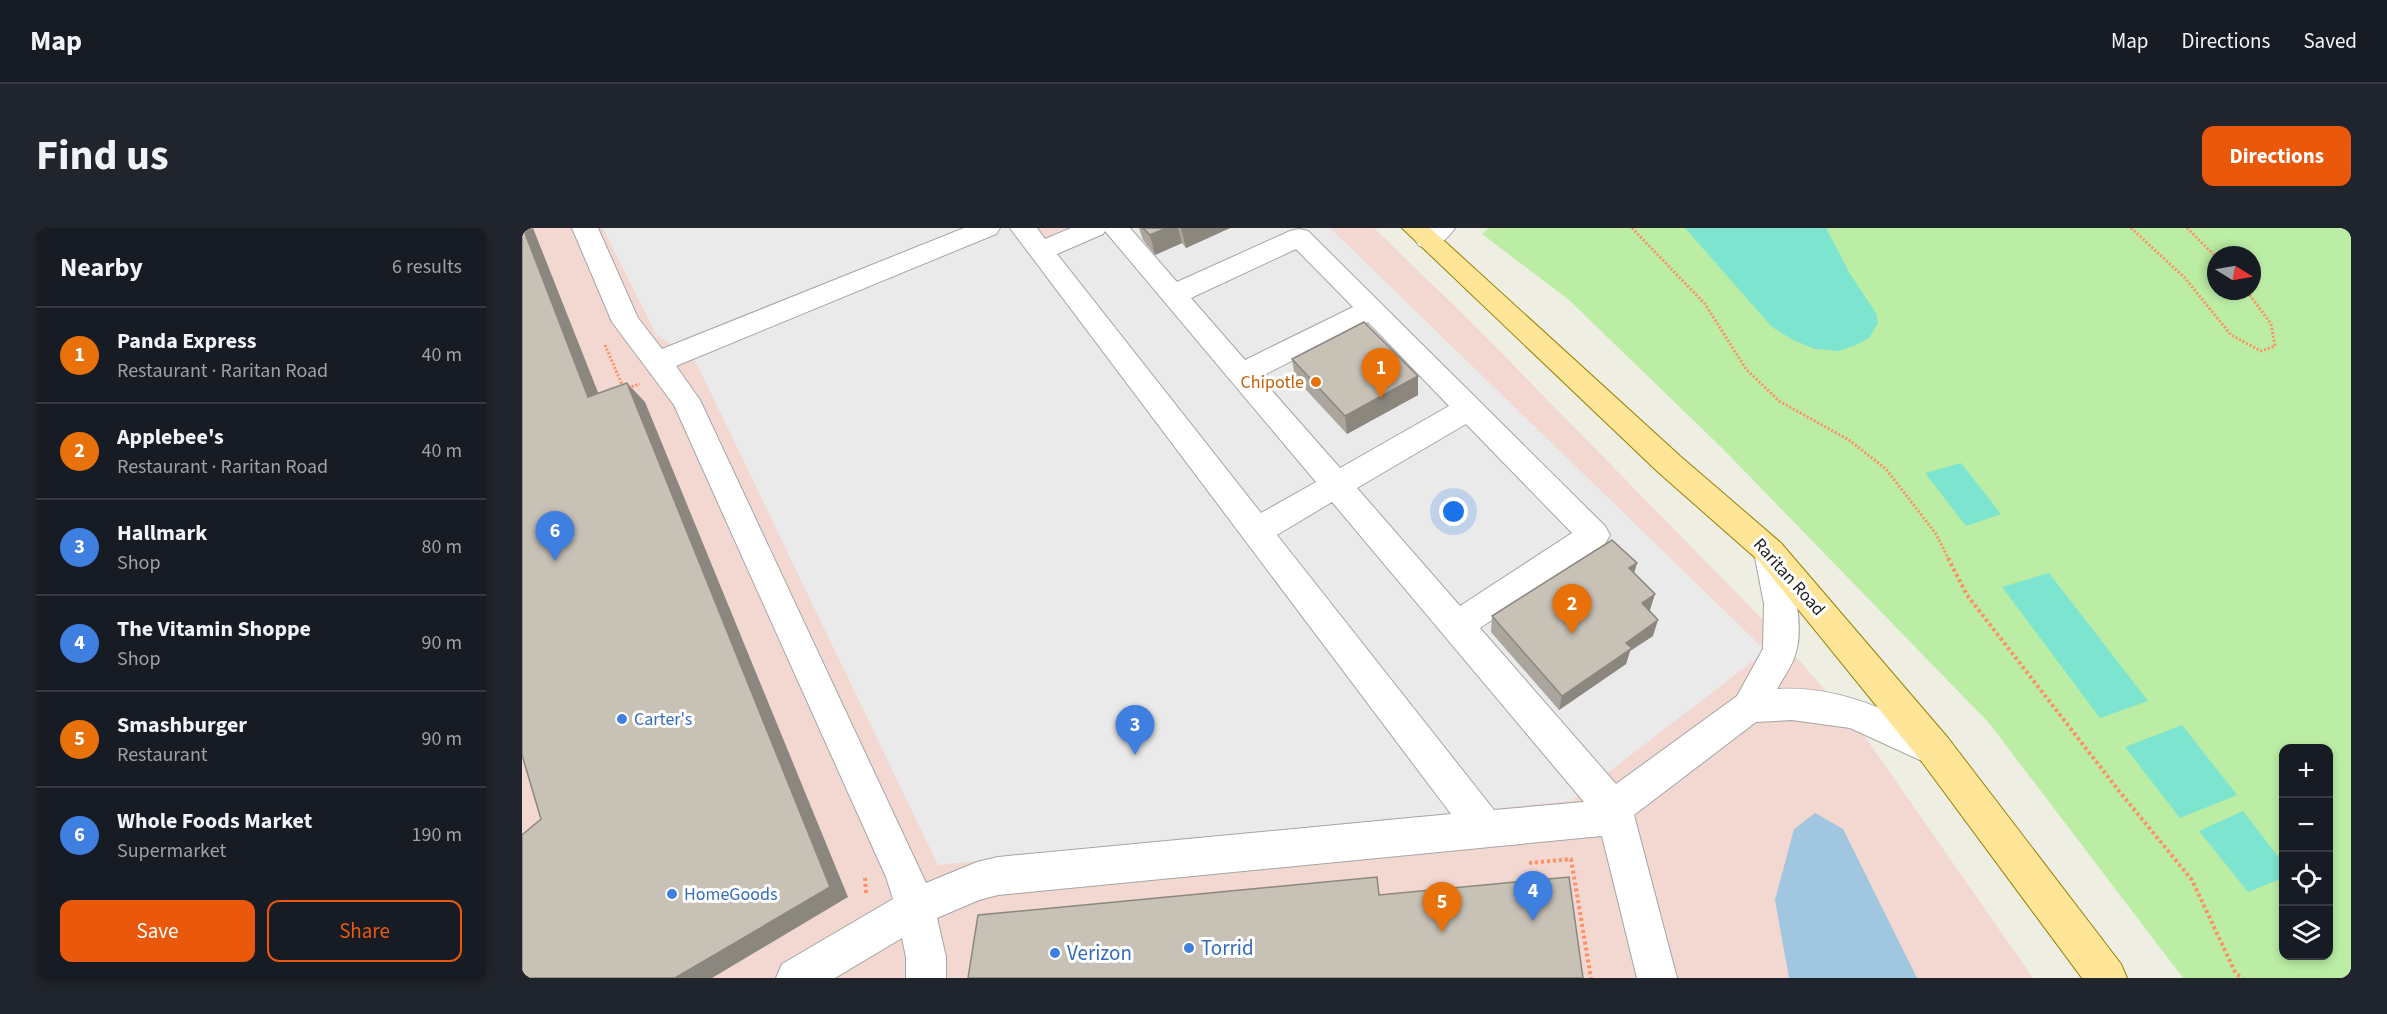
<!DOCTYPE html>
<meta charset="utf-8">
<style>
:root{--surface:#171b24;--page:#20242c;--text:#f1f3f6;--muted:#9ea1a6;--line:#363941;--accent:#ea580c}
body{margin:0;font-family:"Source Sans 3",sans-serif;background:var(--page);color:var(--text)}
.controls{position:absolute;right:18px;bottom:18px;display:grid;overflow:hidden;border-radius:12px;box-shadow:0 3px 9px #0003}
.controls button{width:54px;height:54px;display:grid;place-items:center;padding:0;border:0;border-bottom:2px solid var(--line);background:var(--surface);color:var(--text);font:30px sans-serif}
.compass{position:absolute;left:1685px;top:18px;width:54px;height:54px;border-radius:50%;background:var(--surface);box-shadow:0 3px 9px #0003;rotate:101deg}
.you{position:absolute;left:932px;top:284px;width:21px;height:21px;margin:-15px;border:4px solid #fff;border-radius:50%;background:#1a73e8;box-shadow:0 0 0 9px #1a73e833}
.badge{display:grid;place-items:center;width:39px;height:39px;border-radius:50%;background:var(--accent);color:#fff;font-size:20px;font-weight:700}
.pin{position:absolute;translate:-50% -50px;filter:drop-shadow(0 2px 3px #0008)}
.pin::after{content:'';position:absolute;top:32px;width:21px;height:18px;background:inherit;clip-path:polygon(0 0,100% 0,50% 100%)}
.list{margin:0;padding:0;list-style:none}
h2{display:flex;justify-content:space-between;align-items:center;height:78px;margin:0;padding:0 24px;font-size:26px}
h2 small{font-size:20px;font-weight:400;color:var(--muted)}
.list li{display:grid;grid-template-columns:39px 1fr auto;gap:18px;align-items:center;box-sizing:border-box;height:96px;padding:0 24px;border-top:2px solid var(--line)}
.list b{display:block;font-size:22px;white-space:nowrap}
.list p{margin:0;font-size:20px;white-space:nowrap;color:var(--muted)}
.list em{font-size:20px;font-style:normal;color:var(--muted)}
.actions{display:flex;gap:12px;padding:18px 24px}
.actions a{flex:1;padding:14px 0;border:2px solid var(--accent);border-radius:12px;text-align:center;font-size:21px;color:var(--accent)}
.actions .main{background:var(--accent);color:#fff}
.icon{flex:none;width:33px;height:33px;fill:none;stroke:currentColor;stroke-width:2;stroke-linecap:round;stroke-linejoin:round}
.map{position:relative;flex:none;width:1829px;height:750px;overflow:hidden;border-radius:12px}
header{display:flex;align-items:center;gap:36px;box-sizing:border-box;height:84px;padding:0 30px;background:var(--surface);border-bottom:2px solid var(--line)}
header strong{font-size:28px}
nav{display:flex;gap:33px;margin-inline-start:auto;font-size:21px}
.intro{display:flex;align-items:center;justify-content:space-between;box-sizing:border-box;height:144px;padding:0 36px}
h1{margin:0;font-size:42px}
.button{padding:15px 27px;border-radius:12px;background:var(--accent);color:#fff;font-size:21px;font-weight:700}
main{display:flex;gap:36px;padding:0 36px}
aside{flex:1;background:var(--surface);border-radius:12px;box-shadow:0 3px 9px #0003}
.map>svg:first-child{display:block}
.commercial{fill:#f2d8d1}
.grass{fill:#bbeda5;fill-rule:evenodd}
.pitch{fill:#7ce4cf}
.parking{fill:#eaeaea}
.water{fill:#a0c6e0}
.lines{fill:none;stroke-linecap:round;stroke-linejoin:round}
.minor-casing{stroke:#a5a5a5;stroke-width:2}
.major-casing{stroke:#978100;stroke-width:2}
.path-far1{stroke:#ff9064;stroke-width:3;stroke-dasharray:2 2;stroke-linecap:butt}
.path{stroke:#ff9064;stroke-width:4;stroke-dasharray:3 3;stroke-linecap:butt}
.minor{fill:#fff;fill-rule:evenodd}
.major{fill:#ffe598;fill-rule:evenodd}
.wall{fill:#aba69d}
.shaded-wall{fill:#8b877f}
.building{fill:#c7c1b6;stroke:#8b877f;stroke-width:1.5}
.food-dot{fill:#e8710a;stroke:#fff;stroke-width:2}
.shop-dot{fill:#3f7fe0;stroke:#fff;stroke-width:2}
.labels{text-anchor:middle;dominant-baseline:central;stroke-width:6;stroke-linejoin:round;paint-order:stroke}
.food-label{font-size:18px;fill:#c56008;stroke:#fff;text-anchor:end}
.street-label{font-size:18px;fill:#1e1e1e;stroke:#fff}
.shop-label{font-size:18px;fill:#366cbe;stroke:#fff;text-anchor:start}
.near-shop-label{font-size:21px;fill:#366cbe;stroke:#fff;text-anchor:start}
</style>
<header>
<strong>Map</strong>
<nav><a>Map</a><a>Directions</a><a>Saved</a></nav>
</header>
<div class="intro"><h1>Find us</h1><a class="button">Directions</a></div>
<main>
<aside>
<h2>Nearby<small>6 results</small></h2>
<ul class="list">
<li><span class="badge" style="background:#e8710a">1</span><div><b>Panda Express</b><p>Restaurant · Raritan Road</p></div><em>40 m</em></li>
<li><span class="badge" style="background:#e8710a">2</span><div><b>Applebee's</b><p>Restaurant · Raritan Road</p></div><em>40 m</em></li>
<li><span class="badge" style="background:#3f7fe0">3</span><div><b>Hallmark</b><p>Shop</p></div><em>80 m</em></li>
<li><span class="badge" style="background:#3f7fe0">4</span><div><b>The Vitamin Shoppe</b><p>Shop</p></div><em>90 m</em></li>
<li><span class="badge" style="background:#e8710a">5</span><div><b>Smashburger</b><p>Restaurant</p></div><em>90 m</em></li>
<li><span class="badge" style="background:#3f7fe0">6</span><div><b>Whole Foods Market</b><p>Supermarket</p></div><em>190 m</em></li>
</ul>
<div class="actions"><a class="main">Save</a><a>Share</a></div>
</aside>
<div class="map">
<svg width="1829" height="750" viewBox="0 0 1829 750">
<rect width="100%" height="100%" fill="#efeee3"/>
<!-- commercial -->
<path class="commercial" d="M0,0h852l98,95 298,304 91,104 172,247h-1511z"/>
<!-- grass -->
<path class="grass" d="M967,0h862v750h-168l-194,-255 -267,-275 -153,-148 -87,-66zM1694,27h36v36h-36zM1762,520h44v208h-44z"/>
<!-- pitch -->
<path class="pitch" d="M1163,0h141l24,46 26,39 2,10 -9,15 -13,7 -18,6 -23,-2 -22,-9 -21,-13z
M1439,235l40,51 -35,12 -41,-53z
M1527,345l99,128 -48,17 -98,-131z
M1660,497l55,70 -57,23 -55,-71z
M1721,583l40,52v15l-35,14 -49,-61z"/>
<!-- parking -->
<path class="parking" d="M81,0h434l8,10 21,-10h264l436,423 -195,150 -633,64 -242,-503 -40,-28z"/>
<!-- water -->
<path class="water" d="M1293,585l28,16 74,149h-128l-14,-78 19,-71z"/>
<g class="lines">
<defs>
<path id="minor" d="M50,0h26l40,90 24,31 302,-121h36l-4,6 -320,132 24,34 226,483 51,-21 21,-5 453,-43 -441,-586h27l8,11 26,-11h59l47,54 113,-51 9,-2 9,2 297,295 5,9 -5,9 -125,84 136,156 121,-88 26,-47 1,-45 -10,-52 5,-9 11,-4 11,4c12,23 23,84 15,109 -3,13 -13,26 -19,37 64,-4 114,24 171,49l5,12 -5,12 -13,5 -85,-39 -58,-8 -36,2 -122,93 43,163h-40l-35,-142 -604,59 -19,5 -42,18 9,39v21h-40v-21l-4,-19 -67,40h-59l6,-14 111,-65 -7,-22 -212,-472 -62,-83zM583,3l211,251 -55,31 -204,-259 46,-20zM774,21l57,58 -108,53 -54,-62zM846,94l81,84 -109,62 -80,-91zM944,196l106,109 -112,73 -103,-118zM810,274l252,300 -90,8 -217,-275z
M904,0h29c-9,13 -20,22 -36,18l-4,-6z"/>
<path id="major" d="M880,0h28l250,228 101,87 167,195 173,226 6,14h-45l-160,-216 -163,-201 -101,-89z"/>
</defs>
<!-- minor casing -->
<use href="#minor" class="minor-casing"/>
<!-- major casing -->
<use href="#major" class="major-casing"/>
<!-- path-far1 -->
<path class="path-far1" d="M1110,0l73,76 41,65 33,32 70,39 37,29 50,65 13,26
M1609,0l54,50 46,57 30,16 14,-5 -4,-22 -24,-33
M1665,0l29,29
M83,117l19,44 16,-5"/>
<!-- path -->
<path class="path" d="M1426,330l19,37 152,196 73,89 44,94 7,4
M1007,635l42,-4 20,119
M343,650l1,15"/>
<!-- minor -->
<use href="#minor" class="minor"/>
<!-- major -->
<use href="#major" class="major"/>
</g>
<!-- wall -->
<path class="wall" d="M617,0h91l-44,20 -4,-5 -27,12 -12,-15z
M770,131l126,36 -71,39 -52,-56z
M1115,335l-3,9 16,38 3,26 -23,15 -4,13 -67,46 -68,-78 1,-16z"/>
<!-- shaded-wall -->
<path class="shaded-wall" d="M1,0h10l74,187 -19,-18z
M644,0h12l4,15 -27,12 -5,-20z
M659,0h49l-44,20z
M896,148v19l-71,39 -2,-18z
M105,155l18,19 203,495 -136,81h-37z
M1115,335l-5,17 -3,-12z
M1133,366l-5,16 -14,9 6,-16z
M1136,392l-5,16 -23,15 -4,13 -67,46 3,-14 64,-53z"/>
<!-- building -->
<path class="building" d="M0,0h1l65,169 39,-14 203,504 -155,91h-153v-143l19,-16 -19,-64z
M621,0h23l-16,7z
M842,94l54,54 -73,40 -53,-57z
M1090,312l25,23 -8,5 26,26 -13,9 16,17 -32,23 6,5 -70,48 -70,-80z
M855,649l2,18 190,-18 14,101h-615l10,-63z"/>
<!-- markers -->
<circle class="food-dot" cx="794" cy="154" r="6"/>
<g class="shop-dot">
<circle cx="100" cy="491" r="6"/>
<circle cx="150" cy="666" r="6"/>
<circle cx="667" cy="720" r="6"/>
<circle cx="533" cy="725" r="6"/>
</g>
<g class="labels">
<!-- food labels -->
<g class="food-label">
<text x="782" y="154">Chipotle</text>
</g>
<!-- street labels -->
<g class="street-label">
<text transform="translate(1267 349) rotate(48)">Raritan Road</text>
</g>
<!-- shop labels -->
<g class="shop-label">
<text x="112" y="491">Carter's</text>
<text x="162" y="666">HomeGoods</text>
</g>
<!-- near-shop labels -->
<g class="near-shop-label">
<text x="679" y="720">Torrid</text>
<text x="545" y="725">Verizon</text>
</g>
</g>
</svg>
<div class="controls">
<button>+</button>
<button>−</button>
<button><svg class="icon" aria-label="locate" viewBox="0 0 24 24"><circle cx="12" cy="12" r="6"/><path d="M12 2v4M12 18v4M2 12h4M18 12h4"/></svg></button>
<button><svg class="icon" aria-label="layers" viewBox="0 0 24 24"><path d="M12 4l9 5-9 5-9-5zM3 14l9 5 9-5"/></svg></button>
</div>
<svg class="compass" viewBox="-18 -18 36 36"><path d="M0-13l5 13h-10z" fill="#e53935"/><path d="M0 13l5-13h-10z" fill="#9ea1a6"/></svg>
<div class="you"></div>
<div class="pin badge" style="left:859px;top:170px;background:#e8710a">1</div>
<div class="pin badge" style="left:1050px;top:406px;background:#e8710a">2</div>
<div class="pin badge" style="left:613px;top:527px;background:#3f7fe0">3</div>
<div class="pin badge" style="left:1011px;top:693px;background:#3f7fe0">4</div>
<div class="pin badge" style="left:920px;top:704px;background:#e8710a">5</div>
<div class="pin badge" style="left:33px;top:333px;background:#3f7fe0">6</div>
</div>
</main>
